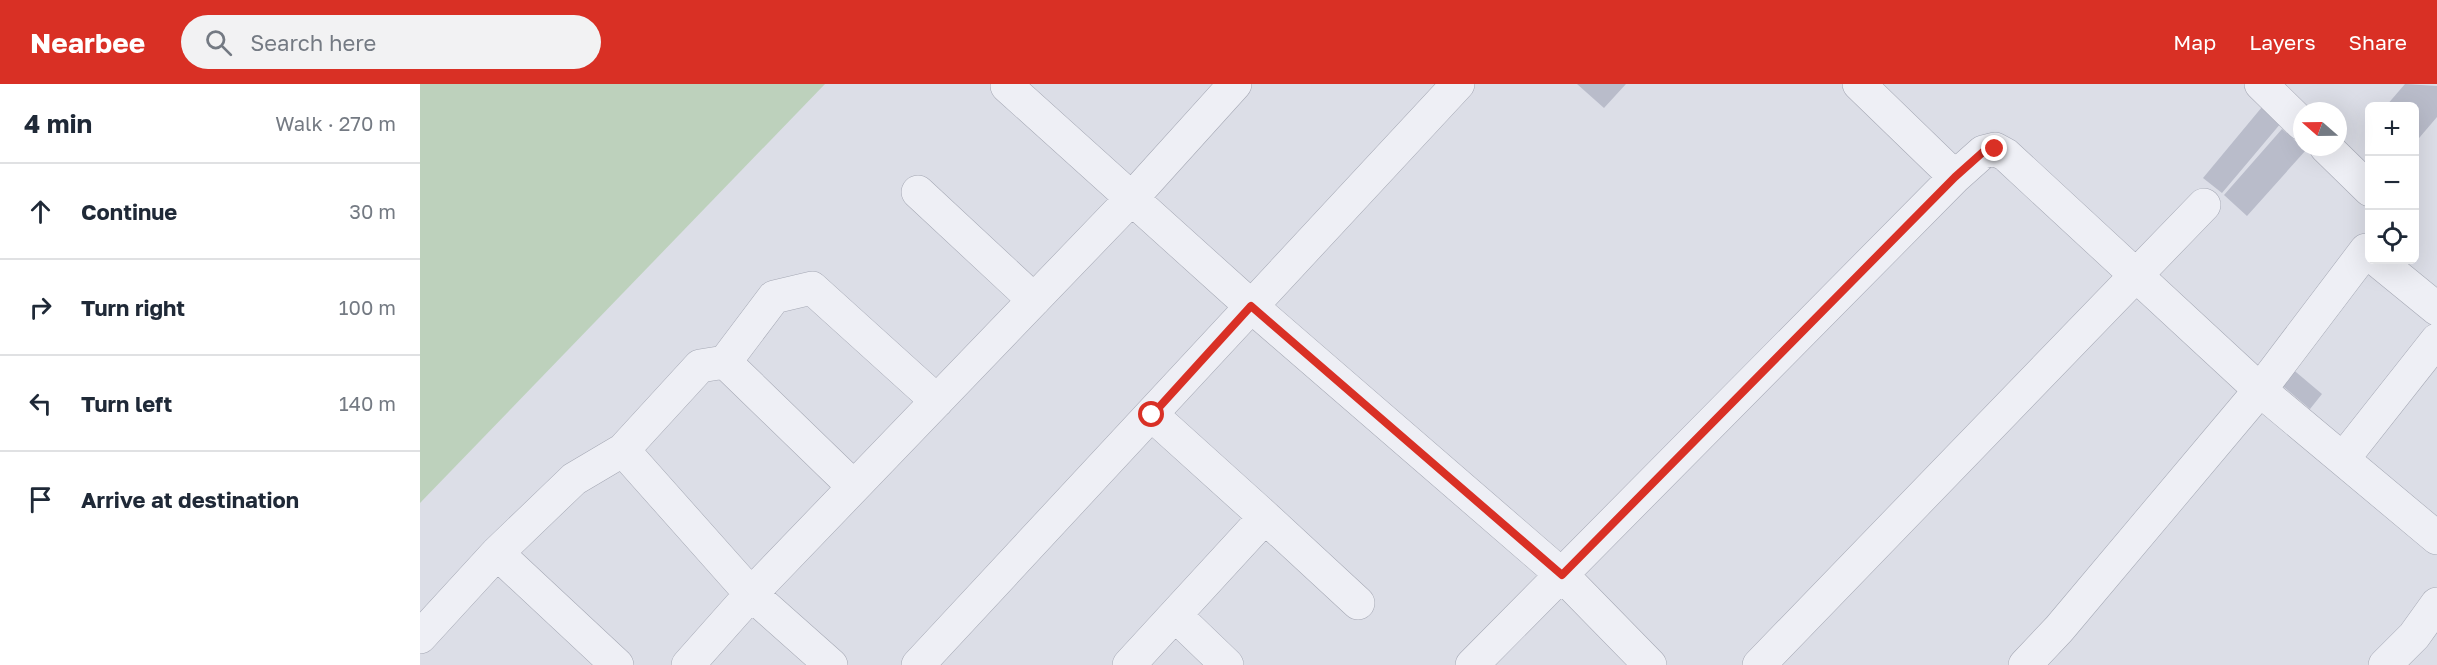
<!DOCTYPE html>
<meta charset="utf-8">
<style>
:root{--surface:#fff;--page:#f2f2f3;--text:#1f2937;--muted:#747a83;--line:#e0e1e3;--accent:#d93025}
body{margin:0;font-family:"Golos Text",sans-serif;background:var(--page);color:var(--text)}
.controls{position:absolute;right:18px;top:18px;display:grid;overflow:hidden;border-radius:9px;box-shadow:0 6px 24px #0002}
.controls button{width:54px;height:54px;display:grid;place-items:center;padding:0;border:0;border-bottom:2px solid var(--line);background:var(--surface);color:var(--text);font:30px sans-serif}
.compass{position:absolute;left:1873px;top:18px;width:54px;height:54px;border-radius:50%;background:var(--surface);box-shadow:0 6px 24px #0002;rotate:290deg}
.stop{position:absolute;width:18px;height:18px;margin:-14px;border:4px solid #d93025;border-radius:50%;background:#fff}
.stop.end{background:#d93025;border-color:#fff;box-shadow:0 2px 6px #0008}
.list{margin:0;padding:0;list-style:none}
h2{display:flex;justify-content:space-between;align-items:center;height:78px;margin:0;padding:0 24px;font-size:26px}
h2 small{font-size:20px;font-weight:400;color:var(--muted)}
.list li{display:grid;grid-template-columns:39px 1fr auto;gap:18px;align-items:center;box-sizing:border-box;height:96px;padding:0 24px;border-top:2px solid var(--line)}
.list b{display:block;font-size:22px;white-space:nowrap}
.list em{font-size:20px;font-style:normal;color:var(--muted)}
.icon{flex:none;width:33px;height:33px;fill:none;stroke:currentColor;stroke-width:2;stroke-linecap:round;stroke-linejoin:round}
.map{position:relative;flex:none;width:2017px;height:581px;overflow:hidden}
header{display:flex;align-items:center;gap:36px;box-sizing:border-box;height:84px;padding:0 30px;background:var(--accent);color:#fff}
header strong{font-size:28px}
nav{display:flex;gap:33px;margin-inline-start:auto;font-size:21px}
.search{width:420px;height:54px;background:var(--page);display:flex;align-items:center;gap:15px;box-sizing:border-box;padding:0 21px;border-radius:33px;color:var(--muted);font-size:22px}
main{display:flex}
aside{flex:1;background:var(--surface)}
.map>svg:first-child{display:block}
.grass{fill:#bdd1bc}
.building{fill:#b9bcca}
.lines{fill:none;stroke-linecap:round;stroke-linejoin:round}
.minor-casing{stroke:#a5a8b4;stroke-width:34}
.minor{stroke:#eeeff5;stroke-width:33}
.route{stroke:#d93025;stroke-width:8}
</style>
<header>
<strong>Nearbee</strong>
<div class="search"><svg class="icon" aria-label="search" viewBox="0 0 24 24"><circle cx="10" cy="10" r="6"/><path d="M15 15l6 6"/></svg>Search here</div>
<nav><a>Map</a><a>Layers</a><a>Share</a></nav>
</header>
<main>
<aside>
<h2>4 min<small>Walk · 270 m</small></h2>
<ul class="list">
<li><svg class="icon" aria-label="ahead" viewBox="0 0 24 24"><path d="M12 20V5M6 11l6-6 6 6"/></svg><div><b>Continue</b></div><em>30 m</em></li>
<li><svg class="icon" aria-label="right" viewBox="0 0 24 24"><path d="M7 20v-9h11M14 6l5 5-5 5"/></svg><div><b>Turn right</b></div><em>100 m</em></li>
<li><svg class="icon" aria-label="left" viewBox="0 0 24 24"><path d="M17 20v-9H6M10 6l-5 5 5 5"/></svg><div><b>Turn left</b></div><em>140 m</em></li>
<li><svg class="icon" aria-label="arrive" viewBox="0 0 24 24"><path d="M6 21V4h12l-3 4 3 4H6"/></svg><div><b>Arrive at destination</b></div></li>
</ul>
</aside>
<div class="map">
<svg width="2017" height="581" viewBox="0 0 2017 581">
<rect width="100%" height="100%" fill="#dcdee7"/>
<!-- grass -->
<path class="grass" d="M0,0h405l-405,419z"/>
<!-- building -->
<path class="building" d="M1157,0h49l-22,24z
M1985,0l32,2v31l-23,27v-38h-28z
M1842,23l19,16 -59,70 -19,-15z
M1862,45l24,21 -59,66 -23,-21z
M1870,283l32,27 -12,15 -32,-27z"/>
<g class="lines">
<defs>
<path id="minor" d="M1439,0l96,93
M1841,0l41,40
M587,2l244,220 311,269 88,90
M1906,63l44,43
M498,108l116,108
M1957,176l60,49
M305,278l129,125
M203,366l128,144 -63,71
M1923,375l94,-119
M845,433l93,86
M77,469l120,112
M755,531l52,50
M0,553l77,-84 77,-74 49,-29 77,-84 25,-4 49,-65 38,-9 125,113
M411,581l-80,-71 381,-396 103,-114
M498,581l540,-581
M709,581l136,-148 -113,-102
M1052,581l483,-488 28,-25 12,-3 11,6 254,235 106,-140 4,3
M1339,581l445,-460
M1605,581l34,-36 201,-239 177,148
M1965,581l29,-29 23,-32"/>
</defs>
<!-- minor casing -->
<use href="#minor" class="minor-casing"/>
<!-- minor -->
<use href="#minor" class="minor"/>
</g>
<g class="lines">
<!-- route -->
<path class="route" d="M732,331l99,-109 311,269 393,-398 28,-25 12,-3"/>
</g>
</svg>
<div class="controls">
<button>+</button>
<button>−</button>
<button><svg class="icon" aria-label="locate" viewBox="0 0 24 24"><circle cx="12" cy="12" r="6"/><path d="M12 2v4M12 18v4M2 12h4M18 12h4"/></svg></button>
</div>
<svg class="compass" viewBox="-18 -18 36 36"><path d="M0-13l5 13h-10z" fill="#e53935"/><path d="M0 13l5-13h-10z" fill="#747a83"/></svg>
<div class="stop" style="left:732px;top:331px"></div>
<div class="stop end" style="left:1575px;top:65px"></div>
</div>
</main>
